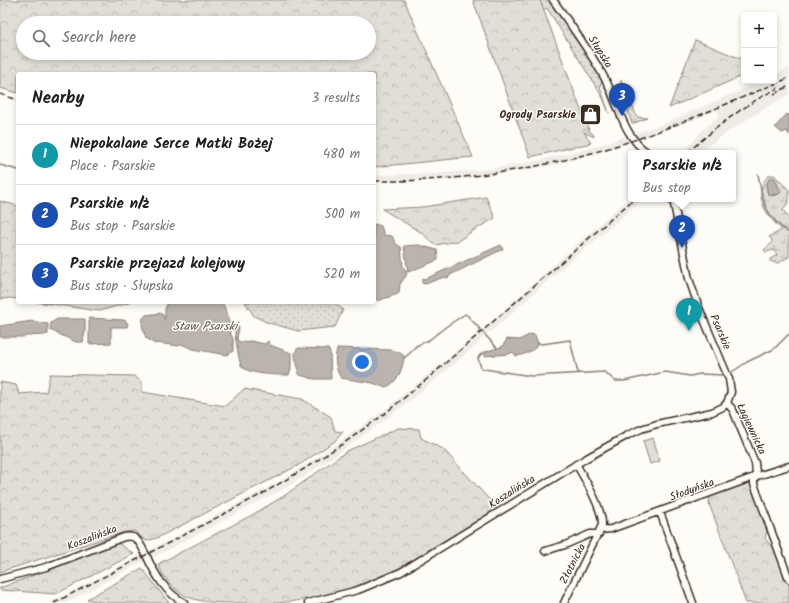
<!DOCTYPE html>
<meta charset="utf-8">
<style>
:root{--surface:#fff;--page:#f6f6f6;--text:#202124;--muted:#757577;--line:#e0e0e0;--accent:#b45309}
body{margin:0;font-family:Kalam,sans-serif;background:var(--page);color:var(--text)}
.controls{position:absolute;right:12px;top:12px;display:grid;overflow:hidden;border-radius:4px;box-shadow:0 2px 6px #0003}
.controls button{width:36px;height:36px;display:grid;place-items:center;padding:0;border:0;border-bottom:1px solid var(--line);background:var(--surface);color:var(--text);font:20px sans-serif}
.you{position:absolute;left:362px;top:362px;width:14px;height:14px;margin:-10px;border:3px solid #fff;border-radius:50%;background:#1a73e8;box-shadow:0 0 0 6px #1a73e833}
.badge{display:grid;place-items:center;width:26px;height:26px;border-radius:50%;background:var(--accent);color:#fff;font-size:13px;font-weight:700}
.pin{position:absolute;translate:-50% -33px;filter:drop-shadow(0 1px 2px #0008)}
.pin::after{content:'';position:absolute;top:21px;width:14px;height:12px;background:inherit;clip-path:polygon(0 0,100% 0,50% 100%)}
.popup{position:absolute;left:628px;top:150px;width:108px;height:52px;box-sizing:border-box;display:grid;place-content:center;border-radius:4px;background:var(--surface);filter:drop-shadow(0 1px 3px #0005);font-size:13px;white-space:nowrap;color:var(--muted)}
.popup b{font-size:15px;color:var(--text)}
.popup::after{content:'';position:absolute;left:50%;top:100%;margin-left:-8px;border:8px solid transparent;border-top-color:var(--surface)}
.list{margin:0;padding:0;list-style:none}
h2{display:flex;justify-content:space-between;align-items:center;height:52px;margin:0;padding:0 16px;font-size:17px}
h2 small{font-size:13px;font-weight:400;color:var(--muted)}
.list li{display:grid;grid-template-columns:26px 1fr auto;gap:12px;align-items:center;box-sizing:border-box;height:60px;padding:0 16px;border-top:1px solid var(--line)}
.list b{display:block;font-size:15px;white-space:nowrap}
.list p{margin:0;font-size:13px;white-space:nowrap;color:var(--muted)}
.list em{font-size:13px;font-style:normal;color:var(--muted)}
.icon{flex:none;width:22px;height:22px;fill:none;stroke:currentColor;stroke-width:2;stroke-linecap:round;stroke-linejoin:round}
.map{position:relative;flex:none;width:789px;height:603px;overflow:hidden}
.search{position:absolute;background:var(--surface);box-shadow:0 2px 6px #0003;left:16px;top:16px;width:360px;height:44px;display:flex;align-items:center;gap:10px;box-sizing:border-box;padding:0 14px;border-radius:22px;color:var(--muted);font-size:15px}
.panel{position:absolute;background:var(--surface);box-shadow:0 2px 6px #0003;left:16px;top:72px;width:360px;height:232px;border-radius:4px}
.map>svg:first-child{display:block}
.built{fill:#efece7}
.grass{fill:url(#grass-dots);stroke:#8e847a}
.forest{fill:url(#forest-crowns);stroke:#8e847a;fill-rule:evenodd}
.wetland{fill:url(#wetland-marsh);stroke:#8e847a;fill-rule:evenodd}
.pitch{fill:#e1ded7;stroke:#8e847a}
.water{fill:#bbb4ad;stroke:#887d74}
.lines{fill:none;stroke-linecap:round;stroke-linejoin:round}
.stream{stroke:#887d74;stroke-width:1.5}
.minor-casing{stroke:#3b2a1e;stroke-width:9}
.minor{stroke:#fdfcf7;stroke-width:6}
.rail{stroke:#3b2a1e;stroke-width:1.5;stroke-dasharray:6 3;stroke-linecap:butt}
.labels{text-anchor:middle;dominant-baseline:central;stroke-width:3;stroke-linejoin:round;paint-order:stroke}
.street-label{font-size:11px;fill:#3b2a1e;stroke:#fdfcf7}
.poi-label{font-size:11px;font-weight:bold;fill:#3b2a1e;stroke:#fdfcf7;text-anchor:end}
.water-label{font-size:12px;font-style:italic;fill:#615349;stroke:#fdfcf7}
</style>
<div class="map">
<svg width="789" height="603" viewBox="0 0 789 603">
<defs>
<pattern id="grass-dots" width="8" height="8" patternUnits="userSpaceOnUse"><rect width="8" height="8" fill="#e1ded7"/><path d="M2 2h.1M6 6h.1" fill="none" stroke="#c2bfb8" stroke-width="1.8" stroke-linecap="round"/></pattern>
<pattern id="forest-crowns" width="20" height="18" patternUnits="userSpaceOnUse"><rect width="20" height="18" fill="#e1ded7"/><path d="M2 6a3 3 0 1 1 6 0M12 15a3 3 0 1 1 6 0" fill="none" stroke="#c2bfb8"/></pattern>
<pattern id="wetland-marsh" width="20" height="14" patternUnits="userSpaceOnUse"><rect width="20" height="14" fill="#e1ded7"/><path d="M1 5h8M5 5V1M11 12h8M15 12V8" fill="none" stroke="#c2bfb8"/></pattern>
</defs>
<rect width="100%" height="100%" fill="#fdfcf7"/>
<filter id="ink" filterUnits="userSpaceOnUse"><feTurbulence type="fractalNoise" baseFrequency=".025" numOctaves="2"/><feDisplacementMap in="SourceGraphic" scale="8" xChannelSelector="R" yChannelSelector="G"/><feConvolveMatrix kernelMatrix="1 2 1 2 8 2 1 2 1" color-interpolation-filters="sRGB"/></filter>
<g filter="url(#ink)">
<!-- built -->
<path class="built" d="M789,68v26l-43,26 -49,33h-15l21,-23 17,-15 -3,-5 -59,23 -55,18 -37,11 -39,8 -77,10 -39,2h-37v-7l59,-1 56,-5 38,-6 63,-15 73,-24 98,-43h13v-6z
M631,198v1h12l-46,40 -26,21 -79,71 -3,1 -9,8 -1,3 -68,57 -44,33 -62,43 -26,15 -127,67 -2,-1 -2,-4 1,-2 131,-70 38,-24 67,-47 91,-75 138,-124z
M139,556h3l2,5 -71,38 -8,4h-16z"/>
<!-- grass -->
<path class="grass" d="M540,0h11l32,46 19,33 -2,8 9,26 -6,-15 -56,-90 -4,2z
M245,302h90l8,8 -8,17 -37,4 -32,-9 -12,-6z"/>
<!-- forest -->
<path class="forest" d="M0,0h404l69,157 -99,10v-93h-356v19l-18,-5zM23,23h346v30h-346z
M473,0h67l44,118 6,14 3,2 1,3 -10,-5 7,11 -61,14z
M695,40l49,20v15l-75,33z
M621,80l16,37 10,1 -15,6 -11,-36z
M486,197l9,21 -24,14 -13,9 -23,4 -13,-12 -40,-24 41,-2z
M0,201l18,5v93l-7,-1 -11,1z
M37,302h95l-33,9z
M50,374l84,2 8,6v10l83,14 19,-17 58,10 29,18 4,14 8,1 -8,9 -36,24 -142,73 -11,3 -12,-10 -9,1 -125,40v-190l16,3 3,9 27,-2z
M398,428l21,1 2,9 22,11 54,59c-21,13 -41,26 -62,38 -16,10 -32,21 -50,29 -33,15 -71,25 -108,28 -13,0 -26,0 -39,0 -37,0 -64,-1 -80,-39l94,-49 32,-19 63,-45z
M751,479l17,48 -3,11 5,7 6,2 13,35v21h-43l-35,-94c-2,-5 -3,-9 0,-13z
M118,543l16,11 -78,40 -56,-4v-2z
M142,568l27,35h-65l-17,-4z"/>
<!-- wetland -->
<path class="wetland" d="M769,175h5l15,15v11l-6,9 6,8v39c-10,4 -8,9 -19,4v-2l7,-4 -3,-5 -8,2 -2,-2 8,-7v-3l-3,-3 13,-7c-16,-14 -31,-37 -13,-55zM772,178h2l6,14 -3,3 -7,1c-5,-6 -5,-14 2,-18z"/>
<!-- pitch -->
<path class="pitch" d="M653,438l7,23 -10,3 -7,-23z"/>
<!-- water -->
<path class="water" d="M787,114l2,1v20l-2,-4 -5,2 -7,-6z
M770,177l5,2 6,13 -2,2 -11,1 -2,-10z
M374,224l7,2 3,9 8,1 4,8 5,3 2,20 4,4 -1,5 -6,8 -1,9c-4,3 -15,5 -21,8l-4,-4z
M419,245l18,5 1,10 -30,12 -4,-26z
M501,245l2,4 -53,26 -1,2 -3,1 -2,-1 -19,7 -3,-1v-4l2,-1 1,1z
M168,302h54l7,16v12l4,9v12l-6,4 -34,-6 -12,-5 -2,2 -22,-3 -2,1 -9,-6 -1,-3 -3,-10 1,-7 3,-3 14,-2 3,2 1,4h1v-10z
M89,318l34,2 3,1 2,3 -1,3h-16v16l-22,1z
M57,319h28v13l-2,10h-7l-26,-12 1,-7z
M32,321l16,3v10l-4,1 -18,1 -2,1h-24v-11z
M236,324l3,4 -2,10 1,3 2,1 11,-1 14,3 3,-3 2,4 21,8v16l-2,6c-10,0 -43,0 -48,-10 -2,-5 -3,-12 -4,-18 -1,-7 -3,-14 -2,-22z
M531,334l4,1 3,9c-4,7 -14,11 -22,12l-3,-4 -4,2 -24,2 -1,-1 3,-4 15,-4 5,-8 12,1z
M299,348l29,1 2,3 1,27h-17l-14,-4 -3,-3 2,-2c-1,-2 -4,-13 -4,-15 0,-2 1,-4 2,-6z
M338,348l54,2 7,2 5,4c0,10 -7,29 -19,31 -4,0 -9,-3 -12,-4 -11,-2 -22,-3 -32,-5 -5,-6 -8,-23 -3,-30z"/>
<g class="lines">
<!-- stream -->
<path class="stream" d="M0,165l18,5
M758,174c5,28 6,41 31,59
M538,343l4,1 28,-4 8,33
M485,352l-4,2 -3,4 3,10 3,1 47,7 74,-4 10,9h9l41,-9 25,4 10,-2 24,1
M404,358l6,-5 6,-7 13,-6 18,-14 18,-12 3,2 29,32
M732,372l15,-10 27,-13 15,-15"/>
<defs>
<path id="minor" d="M553,0c18,25 36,50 51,77 15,26 18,59 44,76
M727,403l6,7 22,53 1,10 -2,4v7l35,95
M660,512l33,91
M601,530l10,-1 143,-52 35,-11
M545,551l20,-6 25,-11h9
M0,579l46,-12 78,-30c5,-1 9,-1 12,2 5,4 7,11 10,16 9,19 19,38 39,48
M308,603l50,-13 43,-18 184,-113 43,-24 13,-6 16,-5 55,-12 11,-5 4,-4 4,-11 -2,-13 -30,-71 -10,-29 -16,-80
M564,603l38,-78c1,-16 -17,-46 -26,-61"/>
</defs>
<!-- minor casing -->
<use href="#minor" class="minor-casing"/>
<!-- minor -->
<use href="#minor" class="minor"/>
<!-- rail -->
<path class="rail" d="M0,94l18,6
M774,94l15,-8
M687,153c28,-25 57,-48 91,-65
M374,181c89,1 178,-13 263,-42 51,-18 101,-40 152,-61
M54,603l208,-109 42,-25 40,-26 39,-28 43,-35 208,-181"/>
</g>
</g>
<!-- icons -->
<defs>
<symbol id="shop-square" viewBox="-11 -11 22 22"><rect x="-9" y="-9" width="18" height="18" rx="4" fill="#3b2a1e" stroke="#fdfcf7"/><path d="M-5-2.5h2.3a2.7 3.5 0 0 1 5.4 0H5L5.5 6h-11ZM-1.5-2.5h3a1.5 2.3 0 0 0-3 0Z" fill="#fff"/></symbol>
</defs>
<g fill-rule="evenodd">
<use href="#shop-square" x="578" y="102" width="25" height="25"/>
</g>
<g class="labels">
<!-- street labels -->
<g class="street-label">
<text transform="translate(600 52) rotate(58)">Słupska</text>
<text transform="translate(720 332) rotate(67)">Psarskie</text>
<text transform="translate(751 429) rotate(65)">Łagiewnicka</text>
<text transform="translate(692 490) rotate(-20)">Słodyńska</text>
<text transform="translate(512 492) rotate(-32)">Koszalińska</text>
<text transform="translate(92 538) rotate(-21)">Koszalińska</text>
<text transform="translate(573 564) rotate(-63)">Złotnicka</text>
</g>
<!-- poi labels -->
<g class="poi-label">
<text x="576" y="115">Ogrody Psarskie</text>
</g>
<!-- water labels -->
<g class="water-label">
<text x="205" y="326">Staw Psarski</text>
</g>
</g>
</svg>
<div class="controls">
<button>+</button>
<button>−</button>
</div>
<div class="you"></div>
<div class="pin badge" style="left:689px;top:331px;background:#0f9aa8">1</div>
<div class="pin badge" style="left:682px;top:248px;background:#1a4fb4">2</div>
<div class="popup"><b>Psarskie n/ż</b>Bus stop</div>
<div class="pin badge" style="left:622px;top:116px;background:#1a4fb4">3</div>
<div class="search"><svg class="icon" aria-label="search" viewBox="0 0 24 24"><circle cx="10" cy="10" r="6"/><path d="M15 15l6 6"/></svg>Search here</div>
<section class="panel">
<h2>Nearby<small>3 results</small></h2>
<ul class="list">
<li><span class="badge" style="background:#0f9aa8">1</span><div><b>Niepokalane Serce Matki Bożej</b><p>Place · Psarskie</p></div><em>480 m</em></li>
<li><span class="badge" style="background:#1a4fb4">2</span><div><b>Psarskie n/ż</b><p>Bus stop · Psarskie</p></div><em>500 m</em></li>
<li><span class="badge" style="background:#1a4fb4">3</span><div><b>Psarskie przejazd kolejowy</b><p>Bus stop · Słupska</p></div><em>520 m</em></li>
</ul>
</section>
</div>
